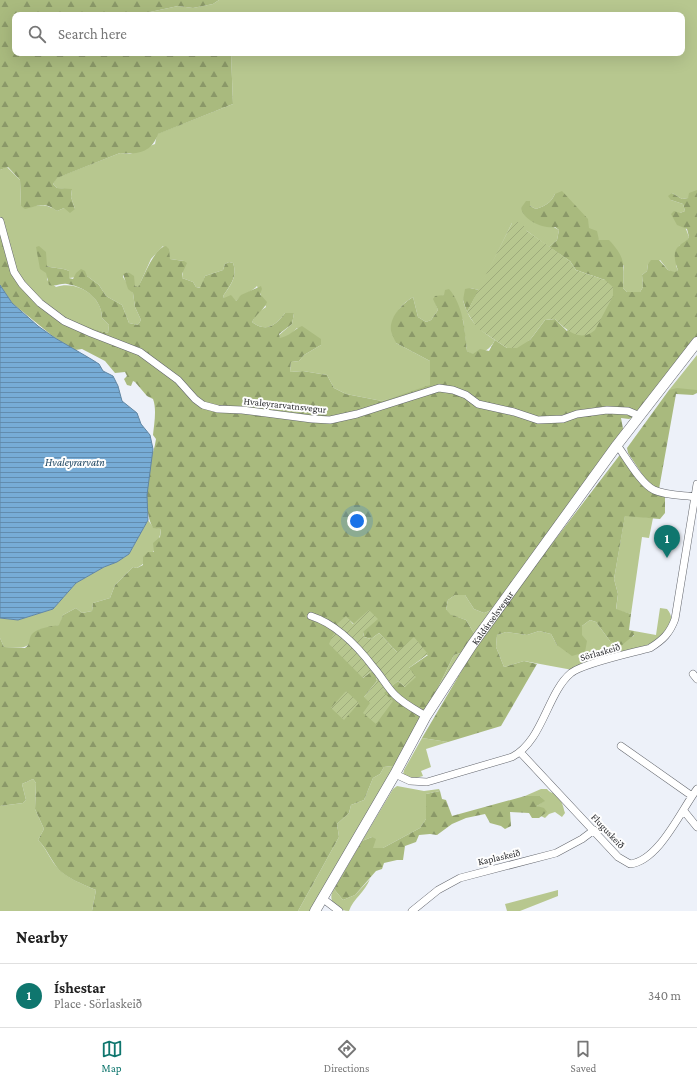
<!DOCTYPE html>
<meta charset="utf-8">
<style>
:root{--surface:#fff;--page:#f2f2f2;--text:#222;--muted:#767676;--line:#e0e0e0;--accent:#0f766e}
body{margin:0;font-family:"Crimson Pro",serif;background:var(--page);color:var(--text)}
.you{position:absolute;left:357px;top:521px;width:14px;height:14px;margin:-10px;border:3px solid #fff;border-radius:50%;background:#1a73e8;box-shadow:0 0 0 6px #1a73e833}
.badge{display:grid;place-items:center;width:26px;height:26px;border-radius:50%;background:var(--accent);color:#fff;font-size:13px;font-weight:700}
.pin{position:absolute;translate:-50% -33px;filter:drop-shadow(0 1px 2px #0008)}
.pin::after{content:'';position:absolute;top:21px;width:14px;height:12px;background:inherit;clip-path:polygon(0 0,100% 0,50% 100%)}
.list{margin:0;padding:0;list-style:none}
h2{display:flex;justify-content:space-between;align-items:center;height:52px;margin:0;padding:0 16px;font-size:17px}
h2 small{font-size:13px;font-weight:400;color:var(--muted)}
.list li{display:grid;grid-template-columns:26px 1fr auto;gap:12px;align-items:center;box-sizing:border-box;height:64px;padding:0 16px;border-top:1px solid var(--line)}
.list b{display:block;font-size:15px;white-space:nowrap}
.list p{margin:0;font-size:13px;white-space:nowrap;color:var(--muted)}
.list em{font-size:13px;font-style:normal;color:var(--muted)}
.icon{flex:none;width:22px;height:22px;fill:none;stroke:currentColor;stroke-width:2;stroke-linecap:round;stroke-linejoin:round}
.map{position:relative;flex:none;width:697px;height:911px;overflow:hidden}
.search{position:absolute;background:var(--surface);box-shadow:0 4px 16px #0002;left:12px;right:12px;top:12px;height:44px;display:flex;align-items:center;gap:10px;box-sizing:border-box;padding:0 14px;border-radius:8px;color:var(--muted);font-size:15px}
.sheet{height:116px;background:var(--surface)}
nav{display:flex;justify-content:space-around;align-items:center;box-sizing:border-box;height:56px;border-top:1px solid var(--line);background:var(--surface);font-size:11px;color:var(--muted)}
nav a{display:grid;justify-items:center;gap:2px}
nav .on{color:var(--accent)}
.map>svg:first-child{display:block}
.grass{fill:#b7c78f}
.forest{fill:url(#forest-firs);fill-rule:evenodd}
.garden{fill:url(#garden-furrows)}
.water{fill:url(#water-rules);stroke:#6086a4}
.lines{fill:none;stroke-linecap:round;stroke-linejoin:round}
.street-casing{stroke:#63666d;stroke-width:8}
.secondary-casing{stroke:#63666d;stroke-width:11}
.street{stroke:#fff;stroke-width:7}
.secondary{stroke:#fff;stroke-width:10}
.labels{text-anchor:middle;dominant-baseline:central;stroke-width:4;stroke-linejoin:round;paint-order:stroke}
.street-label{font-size:10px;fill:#2c2d30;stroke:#fefefe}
.water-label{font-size:11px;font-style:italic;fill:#153e5b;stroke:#fefefe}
</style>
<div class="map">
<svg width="697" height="911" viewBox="0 0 697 911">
<defs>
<pattern id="forest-firs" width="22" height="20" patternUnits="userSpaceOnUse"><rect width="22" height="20" fill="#a9ba7e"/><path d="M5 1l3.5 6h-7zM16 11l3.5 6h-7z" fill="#8a9868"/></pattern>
<pattern id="garden-furrows" width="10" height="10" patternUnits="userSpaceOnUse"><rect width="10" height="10" fill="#b7c78f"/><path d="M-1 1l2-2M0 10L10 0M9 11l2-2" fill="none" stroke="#9eab7c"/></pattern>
<pattern id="water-rules" width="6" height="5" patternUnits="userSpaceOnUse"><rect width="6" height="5" fill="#77acd6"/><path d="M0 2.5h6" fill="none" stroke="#628cae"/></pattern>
</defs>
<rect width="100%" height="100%" fill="#edf1f9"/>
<!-- grass -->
<path class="grass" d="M219,0h478v191l-9,7 -6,1 -10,-6 -1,7 12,4 2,7 -5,2 9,24 -3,5 -7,4 -3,20 2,4 -3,3 -7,-3 -8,-10 -12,4 -1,7 -5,4 1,12 -3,5h-13l-4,-4 1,-22 -69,-72c-4,9 -10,12 -19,15l-6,-3 -9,2 38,22 -2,10 -8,7 -22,-16 -15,-8 -33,67 -9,-2 -7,12c6,21 14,28 32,40 -6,11 -11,12 -22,15l-6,-4 -4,-31 -19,-25 -10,4 4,11 -7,10 -5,2 -8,-5 -5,-20c-21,13 -19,24 -17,46l34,18v25l-48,15 -36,-7 -12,-6 -7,-13 -24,-4 -13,1 1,-10 8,-1 5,-6 17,-10 -24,-17 -9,9 -8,2 -1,-4 13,-11 2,-11h-9c-9,12 -18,20 -33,9l5,-9 9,-6 -9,-21c-6,7 -15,8 -21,15l-12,-3 -1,-2c7,-10 15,-19 10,-33l-4,-1 -4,2 -2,6 -18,6 -4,12 -5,-1 -3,-5 -11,-4 2,-17 -14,-2 -7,-13 -12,13 -13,29 -3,-2 -7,-14 -5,3v2l10,16 2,14 6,13 -3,5 -9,-2 -7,-18 -16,-9 -7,-11 -12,-9 -18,2v-7c-8,-4 -14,-2 -22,-5v14l9,7c20,-7 46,8 46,31l7,7 -1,8 -26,-7 -21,-10 -16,-10 -29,-30 -16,-48v-58l7,-3 13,13 1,26c16,3 20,-6 36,5l7,-3 11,1 -4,-12 1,-7 -15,-2 -4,-4 3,-6 64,-25 10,1 25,-10 2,-10 76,-30 -2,-51h451v-38h-546l42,-9 15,2 20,-4z
M697,355v38v-3h-28z
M625,515l28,3 -4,20 -7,-1 -11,77 -15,-4 2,-16 -4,-15z
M148,520l5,7 8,2c-2,16 -10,31 -24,39l-4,-1 -18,18 -5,13 -17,5 -1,8 -10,2 -6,-5 -13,7 -3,10 -21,5c-13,20 -11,18 -35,17l-4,-9v-20l18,2 35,-11 23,-26 28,-16 13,-5 12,-8z
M455,595h10l9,14 10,4 10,-4 -19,26 -9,-15 -17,-6 -3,-5 2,-9z
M660,608l7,1c11,12 -2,25 -12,33l-77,29 -54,-10 -20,6 -8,-20 1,-12 9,-3 21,3 12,-4 12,3 6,11 25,-10v-9l8,-6 6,2 14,19 24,-5v-5l22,4z
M466,651l-35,51 23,-47z
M422,738l26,4 -22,7 5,18 -10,4 2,5 -10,3 -10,-4 1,-5z
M400,765l-86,146h-16l41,-74 -2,-13 12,-11 2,-8 13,-5 9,-22 7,-4 4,-7z
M33,779l3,4 -1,26 9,20 -6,11c8,8 11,17 18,26 7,10 28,19 40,24l-4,21h-92v-105l23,-3 3,-3 -4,-16z
M397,786l27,5 15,-2 1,2 -14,3v25l-6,9 -37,20h-10l-1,-11 -10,4 31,-52z
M541,789h6c3,4 5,3 9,6 6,3 7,12 9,18l-3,4 -7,-5 -6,2 -4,4 -4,-2 5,-4 -9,-6 7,-5 -4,-5h-15z
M370,879c-5,13 -17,20 -21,32 -12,0 -23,-10 -15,-22l9,11 12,-5z
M558,890v6l-38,15h-13l-2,-7z"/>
<!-- forest -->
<path class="forest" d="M0,0h219l-6,4 -20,4 -15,-2 -42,9h-121v38h216l2,51 -75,30c-6,18 -20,21 -38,19l-63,25 -4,6 4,4 15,1 -1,8 4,12 -5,4 -6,-5 -7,3c-14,-10 -17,-5 -32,-2l-4,-3 -1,-26 -12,-13 -8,3z
M562,191l26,28 1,9 8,3 2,9h10c17,18 15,24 14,48l4,4h13l3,-5 -1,-12 5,-4 1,-7 3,-4h8l9,10 7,2 3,-2c-3,-7 -6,-19 1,-24 4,-4 7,-4 10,-9l-2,-8 -10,-4 -6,-11 3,-3 6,2 5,-2 -2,-7 -12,-4 -3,-4 4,-3 10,6 6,-1 1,-5 8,-3v156l-54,67 -14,6 -8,-1 3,16 -130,175 -10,4 -10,-4 -9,-14h-10l-7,5 -2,9 4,5 16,6 9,15 -9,16 -12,4 -28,57 -7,-4v21l-19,36 -16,2 -4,7 -7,4 -9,22 -13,5 -2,8 -12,11 2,13 -41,74h-206l4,-21c-12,-5 -34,-14 -40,-24 -7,-10 -10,-18 -18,-26l6,-11 -9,-20 1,-26 -3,-4 -11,5 4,16 -3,3 -23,3v-168l4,9 21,1c6,-4 3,-9 7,-14 5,-6 20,-8 27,-9l4,-10 13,-7 6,5 10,-2 1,-8 17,-5 5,-13 18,-18 4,1 6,-3v-8l5,-5h6l-1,-9 7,-6 1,-8 -8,-1c-9,-15 -6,-45 -4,-62 2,-9 6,-18 7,-27l-3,-4c1,-10 4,-26 0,-36l-6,-3 -12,-14 -2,-1 -2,5 -4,-1 -3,-6 3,-3 -2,-4 -10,1 -10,-12 -23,-12 -7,1 -20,-12 -43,-35 -12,-18v-57c3,10 4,23 9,33 19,40 58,61 99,72l1,-8 -7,-7c0,-18 -16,-31 -35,-34 -6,-1 -11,3 -18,1l-3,-12 -6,-4 -4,-22 3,-1 7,6 1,14c8,3 14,1 22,5v7l4,1 3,-6 5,-4 4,2 2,5 12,9 7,11 16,9 7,18 9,2 3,-5 -6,-13 -2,-14 -5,-4 -5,-15 5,-2 6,4 1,10 3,1c6,-10 16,-39 28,-41l3,3 1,10 14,2 3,2 -5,11v4l11,4 3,5 4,1 5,-12 18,-6 2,-6 4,-2 4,1c5,14 -3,22 -10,33l1,2 7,-3 5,6 5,-6 20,-9 1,3 -2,5 7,8c-2,7 -11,12 -15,20 15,11 24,3 33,-9h9l-2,11 -13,10 1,4c10,-2 13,-8 22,-12l19,13v6l-17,10 -5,6 -8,1 -1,10 13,-1 24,4 7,13 12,6 36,7 48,-16v-24l-34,-18c-2,-4 -4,-9 -5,-12 -2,-14 12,-28 22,-34l5,20 8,5 5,-2 7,-10 -5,-11 2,-3 9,-1 1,-5 4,-1c14,16 16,41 18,62l6,3 7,-5 9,2 6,-11 12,8 23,-8 15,-20 10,-1 12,12 38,-51 -29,-10 -6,-9 -21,-14 8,-7 2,-10 -4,-3c-11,2 -31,-6 -34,-19l5,-7h4v5l6,3c9,-3 15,-6 19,-15zM346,617l17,15 1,5 7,2 8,-6 18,19 31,3 -19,13 -4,19 -7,-6 -15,12 -19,4 13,-16 -2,-8 -3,-2 -9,7 -22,-50z
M470,288l9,2 -12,22 -4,-12 2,-11z
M677,388l20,2v3l-4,2 -17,-1 -17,95 -11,-6 -20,-30 -1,-5 42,-58z
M619,456h5l30,37 11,4v16l-5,6 -35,-3 -11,63 4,15 -2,15 15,5 -2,16 5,1v4l-12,10 -12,-4 -14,-19 -6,-2 -8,6v9l5,6 -2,11 -13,4 -15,-11 -6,-11 -12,-3 -12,4 -21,-3 -9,3 -1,12 8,20 20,-6 13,3 -36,62 -53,16 -26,-4 46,-78 37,-55z
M440,791l2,8 4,1 6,16 73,-20h15l5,5 -8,5 7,2 3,4 -8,6h-7l-3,-5 -19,-1 1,14 -6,3 -4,-3 -11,-3 -5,-9 -19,4 -14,6 -15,11 -7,-1 -11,1 -3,7 -11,4 -2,14h-6l-13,3 -2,6 -6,2 -21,24 -12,5 -9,-11 28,-48 10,-4 4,2 -3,9h10l37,-20 6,-9v-25z"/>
<!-- garden -->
<path class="garden" d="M517,221l7,5 3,5 43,30 6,9 29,10 8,7v9l-18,34c-15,13 -29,0 -40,-11l-10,1 -15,20 -13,8h-10l-30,-20 -10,-16 45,-89z
M369,610l9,9 -15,13 1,5 7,2 8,-6 18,19 17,-15 14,17 -19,14 7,9 -11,10 -7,-6 -14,12 9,8 -17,23 -13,-11 7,-10 -6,-6 13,-16 -2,-8 -3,-2 -9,7 -34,-34 4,-9 7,-7 -3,-4 9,-8 7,8z
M346,691l13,12 -15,17 -13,-12z"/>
<!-- water -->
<path class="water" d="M0,285l12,18 26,23 17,12 36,21 8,5 4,7 10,5 5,10 4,15 15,12 4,11 9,11 3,14 -6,46 1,25 -19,34 -12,8 -13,5 -28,16 -23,26 -35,11 -18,-2z"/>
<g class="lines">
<defs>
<path id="street" d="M0,221l14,51 8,12 18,19 24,18 27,12 49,19 38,28 17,19 8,6 15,4 24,1 70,9 18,1 27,-6 82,-26 14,2 13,5 12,9 36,8 24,8 25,-1 14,-5 30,-4 21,1 12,5
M617,445c9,12 24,39 37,45 13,6 29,5 43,7
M311,616c25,8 48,32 63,52 8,9 13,19 21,27 9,9 21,15 31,21
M693,674l4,5
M621,746l71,50
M520,752l98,105 12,7c29,-3 51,-54 67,-75
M395,774l15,7 17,1 85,-25c31,-16 35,-64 59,-84 13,-10 61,-20 79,-25 13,-8 20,-15 25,-29l22,-135
M684,811l13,16
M322,898l17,13
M412,911l26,-21 22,-12 96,-25 26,-14 12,-9"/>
<g id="secondary">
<path id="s1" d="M315,911l80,-137 31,-58 46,-71 145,-200 80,-103"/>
</g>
</defs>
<!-- street casing -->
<use href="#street" class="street-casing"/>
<!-- secondary casing -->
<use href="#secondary" class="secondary-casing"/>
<!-- street -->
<use href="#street" class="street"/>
<!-- secondary -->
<use href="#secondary" class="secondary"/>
</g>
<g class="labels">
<!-- street labels -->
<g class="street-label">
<text transform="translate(285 405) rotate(6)">Hvaleyrarvatnsvegur</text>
<text stroke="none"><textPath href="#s1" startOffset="343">Kaldárselsvegur</textPath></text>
<text transform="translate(600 652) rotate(-16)">Sörlaskeið</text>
<text transform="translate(608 831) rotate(47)">Fluguskeið</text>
<text transform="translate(499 857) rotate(-13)">Kaplaskeið</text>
</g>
<!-- water labels -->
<g class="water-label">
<text x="75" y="462">Hvaleyrarvatn</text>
</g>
</g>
</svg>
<div class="you"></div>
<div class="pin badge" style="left:667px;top:558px">1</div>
<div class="search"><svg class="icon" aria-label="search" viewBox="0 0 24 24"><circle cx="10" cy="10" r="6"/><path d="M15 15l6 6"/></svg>Search here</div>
</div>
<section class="sheet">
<h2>Nearby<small></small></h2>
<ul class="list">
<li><span class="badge">1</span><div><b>Íshestar</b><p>Place · Sörlaskeið</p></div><em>340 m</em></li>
</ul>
</section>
<nav>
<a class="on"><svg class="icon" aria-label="map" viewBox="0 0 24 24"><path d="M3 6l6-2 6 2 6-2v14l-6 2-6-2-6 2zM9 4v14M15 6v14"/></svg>Map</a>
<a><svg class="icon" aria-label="directions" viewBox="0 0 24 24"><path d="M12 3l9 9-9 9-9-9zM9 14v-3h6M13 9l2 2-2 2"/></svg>Directions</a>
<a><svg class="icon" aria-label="saved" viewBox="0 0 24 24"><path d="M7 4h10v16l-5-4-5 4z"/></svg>Saved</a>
</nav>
